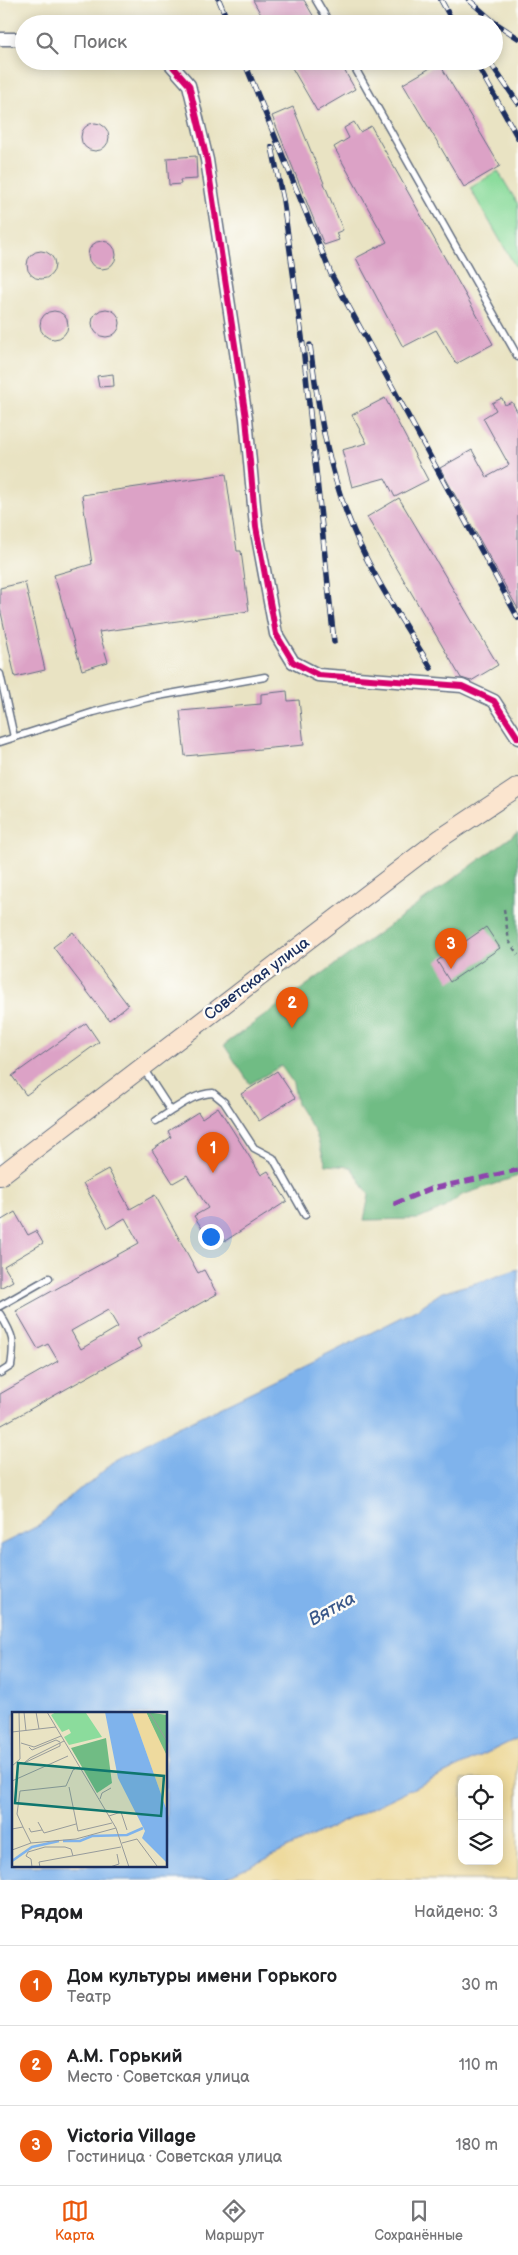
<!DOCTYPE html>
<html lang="ru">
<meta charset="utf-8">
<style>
:root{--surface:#fff;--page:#f6f6f6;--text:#202124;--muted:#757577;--line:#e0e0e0;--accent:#ea580c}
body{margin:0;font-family:"Balsamiq Sans",sans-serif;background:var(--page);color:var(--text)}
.controls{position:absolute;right:15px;bottom:15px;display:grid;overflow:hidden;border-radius:10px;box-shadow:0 2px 12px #0003}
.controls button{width:45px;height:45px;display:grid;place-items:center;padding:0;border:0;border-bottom:1px solid var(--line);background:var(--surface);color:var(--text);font:25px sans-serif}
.you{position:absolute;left:210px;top:1236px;width:18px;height:18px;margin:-12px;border:4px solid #fff;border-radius:50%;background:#1a73e8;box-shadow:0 0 0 8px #1a73e833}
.badge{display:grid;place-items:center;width:32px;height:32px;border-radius:50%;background:var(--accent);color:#fff;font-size:16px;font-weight:700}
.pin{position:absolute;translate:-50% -41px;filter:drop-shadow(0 1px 2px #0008)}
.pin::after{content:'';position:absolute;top:26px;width:18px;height:15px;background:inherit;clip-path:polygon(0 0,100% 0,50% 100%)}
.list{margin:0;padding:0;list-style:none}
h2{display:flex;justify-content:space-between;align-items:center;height:65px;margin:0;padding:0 20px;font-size:21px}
h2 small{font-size:16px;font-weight:400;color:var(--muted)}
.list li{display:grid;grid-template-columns:32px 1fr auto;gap:15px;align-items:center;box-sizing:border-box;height:80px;padding:0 20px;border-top:1px solid var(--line)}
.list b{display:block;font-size:19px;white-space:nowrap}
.list p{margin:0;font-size:16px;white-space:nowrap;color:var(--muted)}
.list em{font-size:16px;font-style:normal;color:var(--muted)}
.icon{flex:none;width:28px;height:28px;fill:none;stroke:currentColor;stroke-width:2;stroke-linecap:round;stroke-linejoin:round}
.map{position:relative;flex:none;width:518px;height:1880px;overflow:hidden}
.search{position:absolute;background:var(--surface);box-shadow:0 2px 12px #0003;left:15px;right:15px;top:15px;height:55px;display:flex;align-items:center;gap:12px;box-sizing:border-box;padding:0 18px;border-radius:28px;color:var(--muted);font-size:19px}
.sheet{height:305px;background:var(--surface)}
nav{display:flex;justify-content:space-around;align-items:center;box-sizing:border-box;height:70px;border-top:1px solid var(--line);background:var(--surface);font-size:14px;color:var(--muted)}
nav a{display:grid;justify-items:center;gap:2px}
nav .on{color:var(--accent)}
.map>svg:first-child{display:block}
.green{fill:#8bdc9c;stroke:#53867d}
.forest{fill:#70bc84;stroke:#467671}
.sand{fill:#eeda9e;stroke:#84847e;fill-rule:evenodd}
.water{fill:#7fb3ec;stroke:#4d71a5;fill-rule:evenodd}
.building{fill:#dca2c6;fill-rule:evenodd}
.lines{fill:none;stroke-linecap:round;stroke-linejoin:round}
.lane-casing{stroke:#636e81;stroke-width:9}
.street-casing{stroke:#636e81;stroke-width:15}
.secondary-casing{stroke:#636e81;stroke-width:20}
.path{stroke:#636e81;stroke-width:2.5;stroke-dasharray:4 4;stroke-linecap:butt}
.lane{stroke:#fff;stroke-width:6}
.street{stroke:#fff;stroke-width:12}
.secondary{stroke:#fbe5cf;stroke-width:18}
.rail-casing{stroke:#1b2f5e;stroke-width:5.5}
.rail{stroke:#fdfcf7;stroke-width:4;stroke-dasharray:11;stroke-linecap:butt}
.quiet{stroke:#8e44ad;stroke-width:5;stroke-dasharray:10 5;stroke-linecap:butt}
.cycleway-casing{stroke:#fdfcf7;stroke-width:9}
.cycleway{stroke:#d6006c;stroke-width:6}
.labels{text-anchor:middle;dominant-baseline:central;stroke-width:5;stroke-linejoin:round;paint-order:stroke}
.street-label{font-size:16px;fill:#1b2f5e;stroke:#fdfcf7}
.water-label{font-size:18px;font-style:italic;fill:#395789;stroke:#fdfcf7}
.inset-river{fill:none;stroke:#7fb3ec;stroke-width:2.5}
.inset-road{fill:none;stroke:#979b9b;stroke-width:1}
.view{fill:#0f766e;fill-opacity:0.15;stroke:#0f766e;stroke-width:2.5}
.inset-edge{fill:none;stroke:#1b2f5e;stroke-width:2.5}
</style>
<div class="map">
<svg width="518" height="1880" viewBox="0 0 518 1880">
<rect width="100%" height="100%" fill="#fdfcf7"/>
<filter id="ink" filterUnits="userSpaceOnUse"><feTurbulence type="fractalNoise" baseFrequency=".02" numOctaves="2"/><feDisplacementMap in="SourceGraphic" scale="10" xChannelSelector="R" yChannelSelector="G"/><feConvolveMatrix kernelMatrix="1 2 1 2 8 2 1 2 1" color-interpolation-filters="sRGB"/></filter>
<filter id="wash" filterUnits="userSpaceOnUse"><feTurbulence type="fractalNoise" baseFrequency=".0096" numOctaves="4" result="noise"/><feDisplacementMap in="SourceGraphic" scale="20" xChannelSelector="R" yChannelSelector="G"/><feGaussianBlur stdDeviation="1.12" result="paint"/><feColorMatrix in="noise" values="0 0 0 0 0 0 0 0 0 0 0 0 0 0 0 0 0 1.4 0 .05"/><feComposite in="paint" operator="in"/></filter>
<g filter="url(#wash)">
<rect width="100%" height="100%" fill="#e9e3c3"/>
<!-- green -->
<path class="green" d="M498,171l20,33v67l-48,-83z"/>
<!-- forest -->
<path class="forest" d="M518,832v344l-56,19 -18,13 -25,11 -55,1 5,-25 -18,-28 -25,-2 -10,-31 -19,-30 -4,-21 -12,-17 -31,18 -26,-39z"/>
<!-- sand -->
<path class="sand" d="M518,1738v142h-296zM462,1779h37v82h-37z"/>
<!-- water -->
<path class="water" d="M518,1269v469l-296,142h-222v-335l40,-20 35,-33 15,-9 22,-20 42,-24 157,-76 105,-53 26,-18 41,-11zM14,1714h152v152h-152z"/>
<g id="blocks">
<!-- building -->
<path class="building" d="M253,0h51l14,24h-52z
M288,61h51l16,28 -38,22z
M439,63l61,103 -36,21 -61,-103z
M293,107l50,123 -7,3 3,7 -15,5 -52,-129z
M354,122l6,10 11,-6 122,218 -37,20 -20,-34 -33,17 -47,-89 31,-16 -53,-95 15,-9 -5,-10z
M81 137a14 14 0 1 1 28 0a14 14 0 1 1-28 0Z
M196,156l1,23 -17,1 1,4 -12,1 -2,-27z
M88 255a14 14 0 1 1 28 0a14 14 0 1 1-28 0Z
M27 265a14 14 0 1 1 28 0a14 14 0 1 1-28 0Z
M92 323a14 14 0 1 1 28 0a14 14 0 1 1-28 0Z
M40 325a14 14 0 1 1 28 0a14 14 0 1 1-28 0Z
M113,374l1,12 -15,1 -2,-11z
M385,398l43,82 -33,17 -10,-19 -33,9 -10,-37 25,-7 -15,-28z
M502,398l3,7 7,-3 6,11v196l-78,-141 32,-18 15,27 22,-12 -26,-47 13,-8 -4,-7z
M226,474l11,77h4l8,60 -150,21 9,30 -26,8 -28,-95 38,-11 -10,-69z
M399,498l99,167 -27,16 -10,-3 -94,-161z
M25,582l20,88 -30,7 -15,-69v-20z
M287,691l1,10 11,-1 5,45 -119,11 -5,-45 81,-7v-10z
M486,927l14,21 -50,34 -13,-21z
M73,932l55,73 -19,15 -56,-73z
M86,1023l13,19 -73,53 -14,-19z
M277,1071l18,27 -36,23 -18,-27z
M218,1107l43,68 7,-4 19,30 -62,40 -5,-7 -10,7 -16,-25 14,-8 -21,-33 -14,8 -21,-33 19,-13 -3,-6 30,-19 4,6z
M108,1169l22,40 25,-14 43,78 6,-3 13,24 -80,45 4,8 -141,79v-32l58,-33 -10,-17 -10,5 -22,-38 123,-68 -14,-25 -17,10 -25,-45zM108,1310l10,17 -37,22 -10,-18z
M15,1212l13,23 8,-4 7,12 -39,23 9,15 -13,7v-67z"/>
</g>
</g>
<g filter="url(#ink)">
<use href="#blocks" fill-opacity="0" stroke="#636e81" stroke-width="1"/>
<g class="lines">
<defs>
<path id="lane" d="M316,0l14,24
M351,61l167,296
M0,674l14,63
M0,742l94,-30 53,-14 118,-21
M143,1068l28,43c14,-9 25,-17 42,-18l11,9 30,46 19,10 32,57
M156,1121l15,-10
M0,1306l49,-28
M0,1314c13,21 15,27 11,52l-11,7"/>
<path id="street" d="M0,39h24
M168,61l21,24 18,75 39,258 10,109 20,107 17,28 25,13 144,11 32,15 24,37"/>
<path id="secondary" d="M0,1176l441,-338 77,-51"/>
</defs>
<!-- lane casing -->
<use href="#lane" class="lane-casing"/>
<!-- street casing -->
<use href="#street" class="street-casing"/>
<!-- secondary casing -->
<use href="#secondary" class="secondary-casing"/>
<!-- path -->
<path class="path" d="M504,909l5,32 9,14"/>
<!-- lane -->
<use href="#lane" class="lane"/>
<!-- street -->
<use href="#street" class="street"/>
<!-- secondary -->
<use href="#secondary" class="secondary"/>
<defs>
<path id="rail" d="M219,0l10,24
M441,0l13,24
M469,0l25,22 24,16
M244,61l87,213 187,344
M475,61l43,77
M489,61l29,42
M272,147l11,53 19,137 32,305
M310,345c8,63 18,125 43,184 20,49 51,94 78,139"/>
</defs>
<!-- rail casing -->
<use href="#rail" class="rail-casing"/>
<!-- rail -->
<use href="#rail" class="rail"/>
<!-- quiet -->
<path class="quiet" d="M394,1204l36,-15 88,-19"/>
<defs>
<path id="cycleway" d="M168,61l21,24 18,75 39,258 10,109 20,107 17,28 25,13 144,11 32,15 24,37"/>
</defs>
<!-- cycleway casing -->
<use href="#cycleway" class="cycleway-casing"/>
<!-- cycleway -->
<use href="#cycleway" class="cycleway"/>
</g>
</g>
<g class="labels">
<!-- street labels -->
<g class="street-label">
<text transform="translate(257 979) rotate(-37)">Советская улица</text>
</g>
<!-- water labels -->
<g class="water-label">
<text transform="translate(332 1609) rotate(-29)">Вятка</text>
</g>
</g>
<!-- overview -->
<g transform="translate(12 1712)">
<rect width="155" height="155" fill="#e9e3c3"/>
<path d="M44,0l30,1 16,24 -33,8 -5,-8 7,-4 -2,-4 -7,3 -11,-17z" fill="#8bdc9c"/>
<path d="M134,0l21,3v41l-4,-6zM94,26l6,45 -15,10 -26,-45z" fill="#70bc84"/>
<path d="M120,0h14l21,44v55z" fill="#eeda9e"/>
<path d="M93,0h27l35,99v52l-25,-25 3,-7 -27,-53z" fill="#7fb3ec"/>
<path class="inset-river" d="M51,129h17l12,-5 35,-1 16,-7M0,149l20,-14 27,-6"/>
<path class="inset-road" d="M12,0l2,19M24,0l3,17M35,0l69,116 13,39M137,0l18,29M0,20l44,-5M9,31l13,4 27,-11M48,31v3l-36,17 6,-5 34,-17M17,35l3,3 24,-10 4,2M0,54l8,-7 -1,-47M0,69l56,-25M57,75l9,44 34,-8M88,87l2,-6 9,-5M97,104l12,-4 6,18M26,110l6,11 32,-9M11,115l8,16 45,-4 40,-11M17,116l2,4 11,-2M0,117l11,-2 -6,-13 3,-23 46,-5 7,-16 5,-3M110,131l15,-4 20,27M0,138l19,-7M20,155l-1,-8 -5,-3 2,-4 17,-5h20l6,2 2,7M28,155l-1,-5 82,-15M98,155l9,-3 -2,-10"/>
<path class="view" d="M6,51l146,13 -3,40 -146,-13z"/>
<rect width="155" height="155" class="inset-edge"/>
</g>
</svg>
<div class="controls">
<button><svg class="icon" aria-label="locate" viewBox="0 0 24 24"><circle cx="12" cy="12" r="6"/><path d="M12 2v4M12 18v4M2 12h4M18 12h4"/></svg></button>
<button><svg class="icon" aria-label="layers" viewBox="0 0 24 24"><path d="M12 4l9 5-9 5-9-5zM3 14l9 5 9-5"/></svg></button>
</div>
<div class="you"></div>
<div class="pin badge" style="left:213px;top:1173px">1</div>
<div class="pin badge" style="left:292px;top:1028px">2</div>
<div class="pin badge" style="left:451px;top:969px">3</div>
<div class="search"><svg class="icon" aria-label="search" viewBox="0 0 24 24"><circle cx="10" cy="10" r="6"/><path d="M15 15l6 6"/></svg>Поиск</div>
</div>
<section class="sheet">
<h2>Рядом<small>Найдено: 3</small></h2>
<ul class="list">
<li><span class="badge">1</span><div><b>Дом культуры имени Горького</b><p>Театр</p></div><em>30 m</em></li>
<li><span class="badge">2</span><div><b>А.М. Горький</b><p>Место · Советская улица</p></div><em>110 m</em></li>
<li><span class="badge">3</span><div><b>Victoria Village</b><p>Гостиница · Советская улица</p></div><em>180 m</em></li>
</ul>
</section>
<nav>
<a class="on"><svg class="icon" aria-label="map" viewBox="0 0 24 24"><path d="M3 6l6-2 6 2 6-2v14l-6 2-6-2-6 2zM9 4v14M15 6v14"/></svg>Карта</a>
<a><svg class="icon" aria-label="directions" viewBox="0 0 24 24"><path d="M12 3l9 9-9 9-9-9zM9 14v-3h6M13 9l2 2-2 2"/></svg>Маршрут</a>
<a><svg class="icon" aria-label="saved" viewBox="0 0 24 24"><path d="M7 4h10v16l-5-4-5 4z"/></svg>Сохранённые</a>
</nav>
